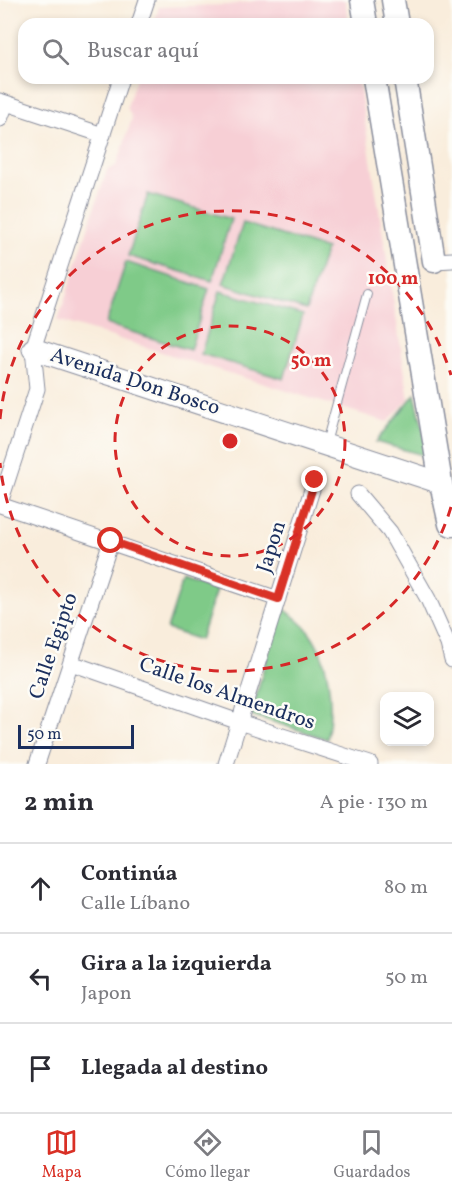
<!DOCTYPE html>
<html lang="es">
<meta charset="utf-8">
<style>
:root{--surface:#fff;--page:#f2f2f3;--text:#2b2b33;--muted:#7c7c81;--line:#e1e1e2;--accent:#d93025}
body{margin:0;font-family:Vollkorn,serif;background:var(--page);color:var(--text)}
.controls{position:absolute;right:18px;bottom:18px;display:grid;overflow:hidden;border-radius:12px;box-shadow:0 3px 9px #0003}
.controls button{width:54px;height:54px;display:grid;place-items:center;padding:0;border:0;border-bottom:2px solid var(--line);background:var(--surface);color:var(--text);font:30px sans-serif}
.scale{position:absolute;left:18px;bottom:15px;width:116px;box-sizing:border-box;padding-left:6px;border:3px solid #1b2f5e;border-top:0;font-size:16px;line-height:21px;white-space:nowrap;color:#1b2f5e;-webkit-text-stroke:4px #fdfcf7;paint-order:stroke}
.stop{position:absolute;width:18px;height:18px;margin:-14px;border:4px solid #d93025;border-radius:50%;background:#fff}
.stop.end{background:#d93025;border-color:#fff;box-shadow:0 2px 6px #0008}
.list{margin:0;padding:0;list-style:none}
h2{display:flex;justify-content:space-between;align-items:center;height:78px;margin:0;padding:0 24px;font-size:26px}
h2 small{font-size:20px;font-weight:400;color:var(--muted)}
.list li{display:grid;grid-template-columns:39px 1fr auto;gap:18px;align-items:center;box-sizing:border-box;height:90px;padding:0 24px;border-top:2px solid var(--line)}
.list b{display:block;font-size:22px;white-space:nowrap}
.list p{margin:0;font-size:20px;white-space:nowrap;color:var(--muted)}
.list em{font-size:20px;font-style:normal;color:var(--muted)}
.icon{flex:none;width:33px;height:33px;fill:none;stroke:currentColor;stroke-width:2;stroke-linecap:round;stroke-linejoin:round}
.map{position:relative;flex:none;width:452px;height:764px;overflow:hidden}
.search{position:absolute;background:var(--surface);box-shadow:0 3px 9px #0003;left:18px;right:18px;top:18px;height:66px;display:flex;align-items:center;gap:15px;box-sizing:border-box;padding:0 21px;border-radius:18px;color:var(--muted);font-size:22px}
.sheet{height:348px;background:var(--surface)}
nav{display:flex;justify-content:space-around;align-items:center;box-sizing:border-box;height:84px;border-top:2px solid var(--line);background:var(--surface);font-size:16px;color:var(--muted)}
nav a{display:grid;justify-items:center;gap:3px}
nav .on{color:var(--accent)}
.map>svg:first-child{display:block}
.built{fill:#f7cfd5}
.green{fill:#7fca88;stroke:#4d7c73;stroke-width:1.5}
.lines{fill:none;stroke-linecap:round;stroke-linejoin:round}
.service-casing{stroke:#8a8e9d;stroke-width:10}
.minor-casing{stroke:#8a8e9d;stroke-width:17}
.secondary-casing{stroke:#8a8e9d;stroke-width:23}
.primary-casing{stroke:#8a8e9d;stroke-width:25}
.service{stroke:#fff;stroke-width:8}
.minor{stroke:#fff;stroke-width:15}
.secondary{stroke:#fff;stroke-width:21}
.primary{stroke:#fff;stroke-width:22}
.route{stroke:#d93025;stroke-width:8}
.ring{fill:none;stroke:#d62828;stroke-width:3;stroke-dasharray:10 8}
.labels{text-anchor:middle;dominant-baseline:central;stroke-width:5;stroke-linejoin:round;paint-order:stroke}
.street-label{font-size:21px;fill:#1b2f5e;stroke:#fdfcf7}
.centre{fill:#d62828;stroke:#fdfcf7;stroke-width:3}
.ring-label{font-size:18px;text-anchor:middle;font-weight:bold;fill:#d62828;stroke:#fdfcf7;stroke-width:5;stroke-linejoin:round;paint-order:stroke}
</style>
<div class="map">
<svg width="452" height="764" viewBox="0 0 452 764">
<rect width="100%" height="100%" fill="#fdfcf7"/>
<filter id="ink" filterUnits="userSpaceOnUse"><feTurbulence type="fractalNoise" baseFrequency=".0167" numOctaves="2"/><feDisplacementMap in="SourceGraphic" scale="12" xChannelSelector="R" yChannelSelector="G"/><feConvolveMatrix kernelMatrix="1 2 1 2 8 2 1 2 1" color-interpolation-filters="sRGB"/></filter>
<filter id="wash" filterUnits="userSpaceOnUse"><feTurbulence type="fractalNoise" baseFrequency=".008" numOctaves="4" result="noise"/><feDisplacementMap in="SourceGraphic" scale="24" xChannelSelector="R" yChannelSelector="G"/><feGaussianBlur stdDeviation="1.35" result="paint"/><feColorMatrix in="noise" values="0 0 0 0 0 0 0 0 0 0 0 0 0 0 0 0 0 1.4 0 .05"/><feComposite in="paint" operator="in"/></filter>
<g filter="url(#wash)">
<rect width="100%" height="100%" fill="#f9eddc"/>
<!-- built -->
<path class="built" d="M259,0h86l4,24h-195l5,-17 69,-2z
M136,78h222l51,321 -22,23 -329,-102 49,-150 9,-4 5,-13 11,-35 -5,-11z"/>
<!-- green -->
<path class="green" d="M148,194l83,25 -19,62 -84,-25z
M243,223l83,26 -20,61 -83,-26z
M126,262l83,27 -19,61 -84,-26z
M220,291l83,24 -19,64 -83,-25z
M415,394l15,63 -54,-15z
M183,579l33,11 -16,50 -33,-11z
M281,606c8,7 18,14 25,22 24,28 28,76 21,111l-76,-24z"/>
</g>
<g filter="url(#ink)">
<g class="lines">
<defs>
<path id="service" d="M326,443l41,-149"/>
<path id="minor" d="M139,24l8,-24
M0,101l103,34
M0,119l6,-16
M434,261l18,-1
M358,494l32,38 38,67 20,45 4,16
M0,503l37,-114 -4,-40 88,-271
M0,505l278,94
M71,663l168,59 131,42
M37,764l74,-223
M226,764l89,-284"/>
<path id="secondary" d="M33,349l408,134"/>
<path id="primary" d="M362,0l4,24
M393,0l4,24
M374,78l67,405 9,41 2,1
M405,78l29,183"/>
</defs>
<!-- service casing -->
<use href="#service" class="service-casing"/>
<!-- minor casing -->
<use href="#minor" class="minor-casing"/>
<!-- secondary casing -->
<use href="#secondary" class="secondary-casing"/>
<!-- primary casing -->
<use href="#primary" class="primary-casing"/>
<!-- service -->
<use href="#service" class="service"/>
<!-- minor -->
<use href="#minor" class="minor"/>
<!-- secondary -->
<use href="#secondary" class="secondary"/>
<!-- primary -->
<use href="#primary" class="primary"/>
</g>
</g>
<g class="lines" filter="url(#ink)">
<!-- route -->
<path class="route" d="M111,541l167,58 37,-119"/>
</g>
<!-- distance rings -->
<g class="ring">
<circle cx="230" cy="441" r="115"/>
<path d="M451 507A231 231 0 0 1 0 463M0 419A231 231 0 0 1 451 375"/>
</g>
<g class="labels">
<!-- street labels -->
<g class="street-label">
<text transform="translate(135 382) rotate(18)">Avenida Don Bosco</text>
<text transform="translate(272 547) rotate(-72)">Japon</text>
<text transform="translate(54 646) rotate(-71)">Calle Egipto</text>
<text transform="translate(227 694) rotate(19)">Calle los Almendros</text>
</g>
</g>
<circle cx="230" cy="441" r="9" class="centre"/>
<g class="ring-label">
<text x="393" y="284">100 m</text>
<text x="311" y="366">50 m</text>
</g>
</svg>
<div class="controls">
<button><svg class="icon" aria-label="layers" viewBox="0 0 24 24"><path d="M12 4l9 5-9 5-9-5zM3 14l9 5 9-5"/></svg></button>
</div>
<div class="scale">50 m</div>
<div class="stop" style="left:111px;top:541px"></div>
<div class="stop end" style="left:315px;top:480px"></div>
<div class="search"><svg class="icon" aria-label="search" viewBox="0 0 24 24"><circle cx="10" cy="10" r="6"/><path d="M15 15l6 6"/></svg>Buscar aquí</div>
</div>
<section class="sheet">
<h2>2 min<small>A pie · 130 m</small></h2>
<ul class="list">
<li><svg class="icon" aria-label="ahead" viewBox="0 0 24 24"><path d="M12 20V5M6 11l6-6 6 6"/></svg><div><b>Continúa</b><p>Calle Líbano</p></div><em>80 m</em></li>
<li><svg class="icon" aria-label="left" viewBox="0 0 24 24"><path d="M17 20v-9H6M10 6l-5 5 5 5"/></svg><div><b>Gira a la izquierda</b><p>Japon</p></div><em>50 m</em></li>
<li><svg class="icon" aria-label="arrive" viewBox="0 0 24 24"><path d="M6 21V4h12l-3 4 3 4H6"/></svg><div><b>Llegada al destino</b></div></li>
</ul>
</section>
<nav>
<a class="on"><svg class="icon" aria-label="map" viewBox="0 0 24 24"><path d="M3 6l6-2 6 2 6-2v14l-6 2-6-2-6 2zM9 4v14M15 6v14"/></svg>Mapa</a>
<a><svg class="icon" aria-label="directions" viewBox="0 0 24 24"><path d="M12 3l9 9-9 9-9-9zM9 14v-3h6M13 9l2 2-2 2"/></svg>Cómo llegar</a>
<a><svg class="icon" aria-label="saved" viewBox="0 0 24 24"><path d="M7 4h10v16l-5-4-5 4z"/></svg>Guardados</a>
</nav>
